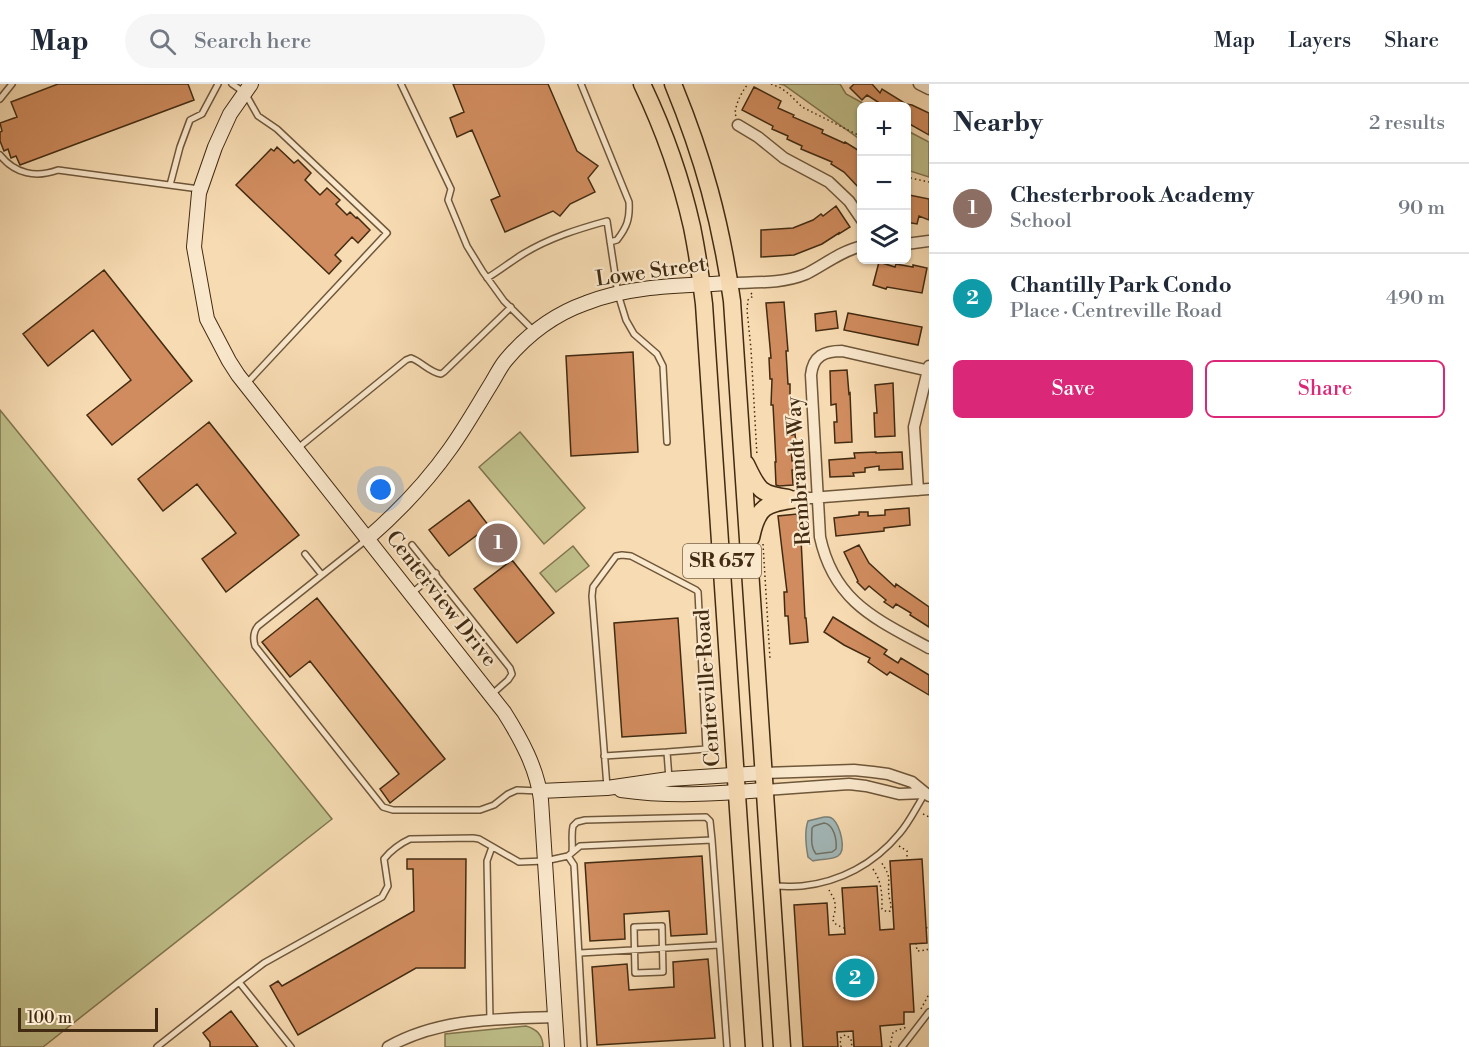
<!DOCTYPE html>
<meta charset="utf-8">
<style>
:root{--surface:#fff;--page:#f6f6f7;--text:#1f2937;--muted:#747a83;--line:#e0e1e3;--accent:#db2777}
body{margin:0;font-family:"Libre Bodoni",serif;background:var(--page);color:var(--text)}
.controls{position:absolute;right:18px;top:18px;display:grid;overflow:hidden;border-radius:9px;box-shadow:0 2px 4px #0004}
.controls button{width:54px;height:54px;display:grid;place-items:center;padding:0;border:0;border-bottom:2px solid var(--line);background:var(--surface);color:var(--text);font:30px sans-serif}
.scale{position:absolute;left:18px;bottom:15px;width:140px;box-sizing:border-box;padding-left:6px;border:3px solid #422b12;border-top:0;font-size:16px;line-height:21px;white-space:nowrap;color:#422b12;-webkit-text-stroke:4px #fae8cd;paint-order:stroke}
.you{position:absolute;left:381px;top:406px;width:21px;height:21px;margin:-15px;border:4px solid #fff;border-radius:50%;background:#1a73e8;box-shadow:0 0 0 9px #1a73e833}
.badge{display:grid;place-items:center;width:39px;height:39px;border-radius:50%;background:var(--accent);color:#fff;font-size:20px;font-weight:700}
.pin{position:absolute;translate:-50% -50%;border:3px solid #fff;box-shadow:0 2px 6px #0006}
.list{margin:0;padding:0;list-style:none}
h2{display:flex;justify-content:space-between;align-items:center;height:78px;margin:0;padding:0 24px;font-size:26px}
h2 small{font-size:20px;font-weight:400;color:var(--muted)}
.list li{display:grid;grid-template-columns:39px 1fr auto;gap:18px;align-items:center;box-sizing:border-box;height:90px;padding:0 24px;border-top:2px solid var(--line)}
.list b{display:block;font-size:22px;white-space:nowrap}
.list p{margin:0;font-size:20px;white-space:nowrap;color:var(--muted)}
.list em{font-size:20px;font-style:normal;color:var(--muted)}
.actions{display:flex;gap:12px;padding:18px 24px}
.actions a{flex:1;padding:14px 0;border:2px solid var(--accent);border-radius:9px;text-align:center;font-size:21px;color:var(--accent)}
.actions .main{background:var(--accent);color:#fff}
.icon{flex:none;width:33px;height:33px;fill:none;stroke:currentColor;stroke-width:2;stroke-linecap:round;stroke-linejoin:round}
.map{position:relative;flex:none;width:929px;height:963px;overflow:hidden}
header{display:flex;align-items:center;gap:36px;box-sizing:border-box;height:84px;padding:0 30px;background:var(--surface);border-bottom:2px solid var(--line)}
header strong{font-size:28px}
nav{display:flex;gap:33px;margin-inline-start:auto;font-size:21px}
.search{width:420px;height:54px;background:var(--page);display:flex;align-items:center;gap:15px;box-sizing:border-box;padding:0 21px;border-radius:33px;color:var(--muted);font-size:22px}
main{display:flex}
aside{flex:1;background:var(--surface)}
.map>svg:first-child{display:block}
.green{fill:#bfbf8a;stroke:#80754e;stroke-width:1.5}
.water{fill:#a3b8b8;stroke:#7c8076;stroke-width:1.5}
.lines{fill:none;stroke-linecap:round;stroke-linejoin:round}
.shore{stroke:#727265;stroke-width:1.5}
.building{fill:#d08c5e;stroke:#422b12;stroke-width:1.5}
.lane-casing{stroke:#6f573a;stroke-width:8}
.street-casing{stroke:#6f573a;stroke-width:13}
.secondary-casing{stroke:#422b12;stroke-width:16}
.primary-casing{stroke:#422b12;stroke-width:19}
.path{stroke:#422b12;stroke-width:1.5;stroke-dasharray:1.5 3;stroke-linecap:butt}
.lane{stroke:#fae8cd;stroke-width:5}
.street{stroke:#fae8cd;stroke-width:10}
.secondary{stroke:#fae8cd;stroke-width:14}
.primary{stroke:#f7dbb2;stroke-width:16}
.labels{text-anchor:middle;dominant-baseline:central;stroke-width:4.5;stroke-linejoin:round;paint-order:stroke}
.shield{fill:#fae8cd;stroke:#79644a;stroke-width:1.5}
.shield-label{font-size:20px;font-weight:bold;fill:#422b12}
.street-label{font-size:21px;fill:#422b12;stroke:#fae8cd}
</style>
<header>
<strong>Map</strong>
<div class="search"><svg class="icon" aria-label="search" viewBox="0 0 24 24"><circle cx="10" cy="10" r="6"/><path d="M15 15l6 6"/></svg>Search here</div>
<nav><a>Map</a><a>Layers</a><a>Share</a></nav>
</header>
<main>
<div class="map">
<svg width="929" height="963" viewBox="0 0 929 963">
<rect width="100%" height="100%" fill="#f7dbb2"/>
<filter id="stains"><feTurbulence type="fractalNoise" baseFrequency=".00333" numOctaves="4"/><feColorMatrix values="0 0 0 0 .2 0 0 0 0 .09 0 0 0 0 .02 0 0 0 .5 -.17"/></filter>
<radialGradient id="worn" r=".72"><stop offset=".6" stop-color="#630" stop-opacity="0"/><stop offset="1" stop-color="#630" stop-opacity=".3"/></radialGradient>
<!-- green -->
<path class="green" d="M779,0h61l6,10 22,12h-6l-1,34 -77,-55z
M906,46l23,12v35l-22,-7z
M0,326l332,409 -289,228h-43z
M520,348l65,76 -41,36 -65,-77z
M573,462l16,20 -33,26 -16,-19z
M526,942c11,3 17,9 17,21h-98v-13z"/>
<!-- water -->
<path class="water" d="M824,733c5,0 6,-1 9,2 7,7 14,31 5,37 -6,4 -18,3 -25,5l-5,-4c-2,-11 -4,-25 0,-36z"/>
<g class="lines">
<!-- shore -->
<path class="shore" d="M824,739c10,1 13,17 12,26l-4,3 -16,2c-6,-7 -4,-18 -4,-26l2,-2z"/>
</g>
<!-- building -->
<path class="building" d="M58,0h130l6,16 -174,65 -4,-9 -5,2 -3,-9 -4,2 -4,-10v-9l2,-1 -2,-8 17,-6 -6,-15z
M453,0h95l29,67 21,15 -10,12 7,14 -25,12 -10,12 -7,-5 -48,21 -14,-32 9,-4 -28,-66 -15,7 -7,-19 14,-6z
M854,0h18l8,9 2,-4 24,15 6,1 17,8v22l-23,-13v-16h-31l3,-4 -11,-7 -5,5 -12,-12z
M754,3l27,14 -3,7 16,7 -1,2 30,13 -1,3 22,10 1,-1 16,10v38l-17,-18 -13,-8 1,-2 -31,-13 1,-3 -15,-7 1,-3 -16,-7 1,-3 -31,-16z
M277,63l17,16 4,-3 13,13 -6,7 15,15 7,-7 13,12 -4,4 11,11 3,-3 6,6 1,-1 13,13 -12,13 -6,-6 -17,18 6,6 -12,13 -93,-89 35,-36 3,2z
M909,111l20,4v21l-10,-4 -2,8 -11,-2v-14z
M836,122l14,21 -11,7v-1l-17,11 -28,11 -33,2v-27l32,-2 20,-8 8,-6 2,2z
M879,178l16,5 1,-3 17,3v-2l14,3 -5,25 -35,-6 -1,2 -13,-4z
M104,186l88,111 -80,64 -25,-30 44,-35 -38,-50 -45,36 -25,-32z
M784,218l4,49h-2l2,33h2v26l1,-1 1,26 3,-1 1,10 -5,1 1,16h4l1,9h-5l1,15 -14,1 -3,-1 -1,-23h1l-3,-57h-2l1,-26h-2l-1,-21h2l-5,-55z
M836,227l2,17 -22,3 -1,-17z
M848,229l74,14 -4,18 -74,-15z
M633,268l5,100 -67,4 -5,-100z
M847,286l2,24 1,-1 2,49 -17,1 -1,-21h3l-1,-18 -5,1 -1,-34z
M893,299l2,53 -20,1 -1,-24h3l-2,-28z
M209,338l90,113 -73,57 -24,-33 34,-26 -39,-49 -34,27 -25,-32z
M876,368v1l26,-1 1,17 -24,1v-4l-14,2v4l-12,1 1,3 -24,1 -1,-17 26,-2 -1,-5z
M469,416l20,26 -40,30 -20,-26z
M909,424l1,17 -26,3v3l-48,5 -2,-18 25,-3v-3h9v4l17,-1v-5z
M797,430l3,25h1l4,79h1l2,24 -18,2 -2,-28h-3l-1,-24h3l-9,-76z
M859,461l10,18 26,24 1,-3 33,23v20l-19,-12 1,-2 -15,-9 -3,4 -9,-6 2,-2 -17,-14 -4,4 -8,-8 1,-1 -14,-29z
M512,476l42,53 -37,30 -43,-54z
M317,514l128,161 -55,44 -10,-14 19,-15 -89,-113 -20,16 -28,-35z
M833,533l54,33 -3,4 14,9 3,-5 28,17v20l-39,-23 -3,3 -19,-13 2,-4 -26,-13 -20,-13z
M678,534l8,115 -64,4 -8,-114z
M702,772l5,78 -36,2 -2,-25 -45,3 1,25 -35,2 -5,-78z
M407,775h59l-1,109h-49l-118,67 -28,-49 8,-5 4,5 132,-75 -1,-42h-6z
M922,775l5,84 -17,1 4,68h-10v12l-24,2 2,21h-28l-1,-16 -16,1 1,15h-35l-9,-142 33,-2 2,32 16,-1 -3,-46 35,-2 3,44 14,-1 -4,-68z
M708,875l7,79 -118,7 -5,-78 35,-3 2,26 45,-3 -1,-25z
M231,927l27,36h-48v-5l-7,-9z"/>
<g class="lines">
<defs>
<path id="lane" d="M232,0l13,9 13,23 19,13 110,104 -140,150
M401,0l50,105 -3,11 19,46 16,26 21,29 29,29
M581,0l48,118c1,17 -2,25 -12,38l-7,2
M0,15l12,-15
M0,71c15,19 36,23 58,15l141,19
M170,101l10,-38 10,-27 12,-6 16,-30
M487,194c12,-7 23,-16 36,-24 26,-16 55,-25 84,-33l11,73 8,26 8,14 23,20 6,12 4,76
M298,364l108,-88 5,-2c11,4 18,14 30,16l3,-2 67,-65
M366,456l-108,86c-5,6 -5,13 -3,20l128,161 10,3h87l14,-5 14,-11 9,-4 22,1
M412,461l98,123 2,6 -4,6 -17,15
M305,470l17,21
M412,509l24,-20
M604,672l63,-4 2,27
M607,703l-15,-191 1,-9 23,-31 6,-1 9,1 65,34 2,2 8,157 -39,3
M572,768c1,-9 -1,-17 1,-26l4,-4 8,-2 121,-3 4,4 2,19
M568,772l6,9 10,182
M773,802c10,0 19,1 29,0 38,-4 72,-22 97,-52 10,-11 17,-26 25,-39
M662,842l1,46 -28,1 -1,-46z
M580,869l139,-8
M239,898l25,-19 118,-66 6,-11 -4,-27c6,-8 17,-16 26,-20l63,-1 6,1 40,23 26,-1 23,-5 12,-10 132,-6 15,207
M490,936l-3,-159 5,-14
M157,963l82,-65 52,65
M902,963l27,-35"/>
<path id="street" d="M919,0l10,5
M738,41l20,12 26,21 45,24 20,19 13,19
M906,160l23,-3
M730,199c25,-1 52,1 76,-9 18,-9 35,-23 56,-28
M929,287l-87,-20c-18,0 -29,5 -31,24l9,162c14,65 56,82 109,111
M918,406l-4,-63 15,-61
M797,415l132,-10
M764,689l90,-3 19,2 15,2 24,8 17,14
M765,706l84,-6 17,2 33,8 26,-1
M388,963c51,-29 110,-28 167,-30"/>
<path id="secondary" d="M251,0l-21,30 -15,33 -16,46 -5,54 13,72 22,42 9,14 266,337c17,27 33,56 37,88l16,247
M367,455c31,-27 59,-56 83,-90 15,-21 28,-44 41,-65 5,-8 9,-17 15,-24 21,-25 49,-46 80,-57 45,-18 97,-17 144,-20
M621,706c47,7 97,4 144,0
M540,707l67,-3 62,-9 95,-6"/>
<path id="primary" d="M642,0c22,46 39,94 50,143 5,25 9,51 12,77l50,743
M673,0c30,73 48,138 59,217l50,746
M746,380c12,25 13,30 42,34
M751,454c7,-34 16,-34 46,-39"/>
</defs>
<!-- lane casing -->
<use href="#lane" class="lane-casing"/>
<!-- street casing -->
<use href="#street" class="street-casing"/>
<!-- secondary casing -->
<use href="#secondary" class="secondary-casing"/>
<!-- primary casing -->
<use href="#primary" class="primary-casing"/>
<!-- path -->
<path class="path" d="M771,0l10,4 8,6 13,13 60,30
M736,32l-1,-2c1,-11 6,-21 13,-30
M906,93l23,5
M751,209l2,3 -5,4 -1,10 4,39 6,107
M763,460l7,115
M923,730l6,3
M899,762l8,5v9
M873,785c9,13 9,25 9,40l5,3 3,-1c2,-6 0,-9 -1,-15 -2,-17 4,-17 -8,-34
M829,806c2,4 6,9 6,14 2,14 -10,17 9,24
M926,844l3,-1
M916,859l1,8 10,-1 2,-4
M921,925l8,-15
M841,963l-1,-8 2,-3 4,-1 5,4 1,8
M890,963l3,-15 14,-5"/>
<!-- lane -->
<use href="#lane" class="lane"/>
<!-- street -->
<use href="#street" class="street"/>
<!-- secondary -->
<use href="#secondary" class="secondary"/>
<!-- primary -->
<use href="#primary" class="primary"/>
</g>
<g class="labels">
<!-- shield labels -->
<rect class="shield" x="683" y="460" width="78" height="34" rx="4.5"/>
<g class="shield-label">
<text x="722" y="477">SR 657</text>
</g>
<!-- street labels -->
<g class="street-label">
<text transform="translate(651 188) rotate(-8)">Lowe Street</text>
<text transform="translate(799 387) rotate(-94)">Rembrandt Way</text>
<text transform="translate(441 515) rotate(52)">Centerview Drive</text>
<text transform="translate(708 604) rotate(-94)">Centreville Road</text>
</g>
</g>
<rect width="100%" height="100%" filter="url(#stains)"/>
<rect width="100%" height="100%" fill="url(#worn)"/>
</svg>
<div class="controls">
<button>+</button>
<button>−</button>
<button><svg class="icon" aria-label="layers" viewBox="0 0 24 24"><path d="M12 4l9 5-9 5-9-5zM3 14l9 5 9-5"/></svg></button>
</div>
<div class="scale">100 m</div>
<div class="you"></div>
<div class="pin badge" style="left:498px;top:459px;background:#8d6e63">1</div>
<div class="pin badge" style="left:855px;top:894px;background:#0f9aa8">2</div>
</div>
<aside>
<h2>Nearby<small>2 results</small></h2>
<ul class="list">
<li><span class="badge" style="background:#8d6e63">1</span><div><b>Chesterbrook Academy</b><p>School</p></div><em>90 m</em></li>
<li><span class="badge" style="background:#0f9aa8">2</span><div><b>Chantilly Park Condo</b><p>Place · Centreville Road</p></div><em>490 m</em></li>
</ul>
<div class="actions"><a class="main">Save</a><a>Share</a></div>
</aside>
</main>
